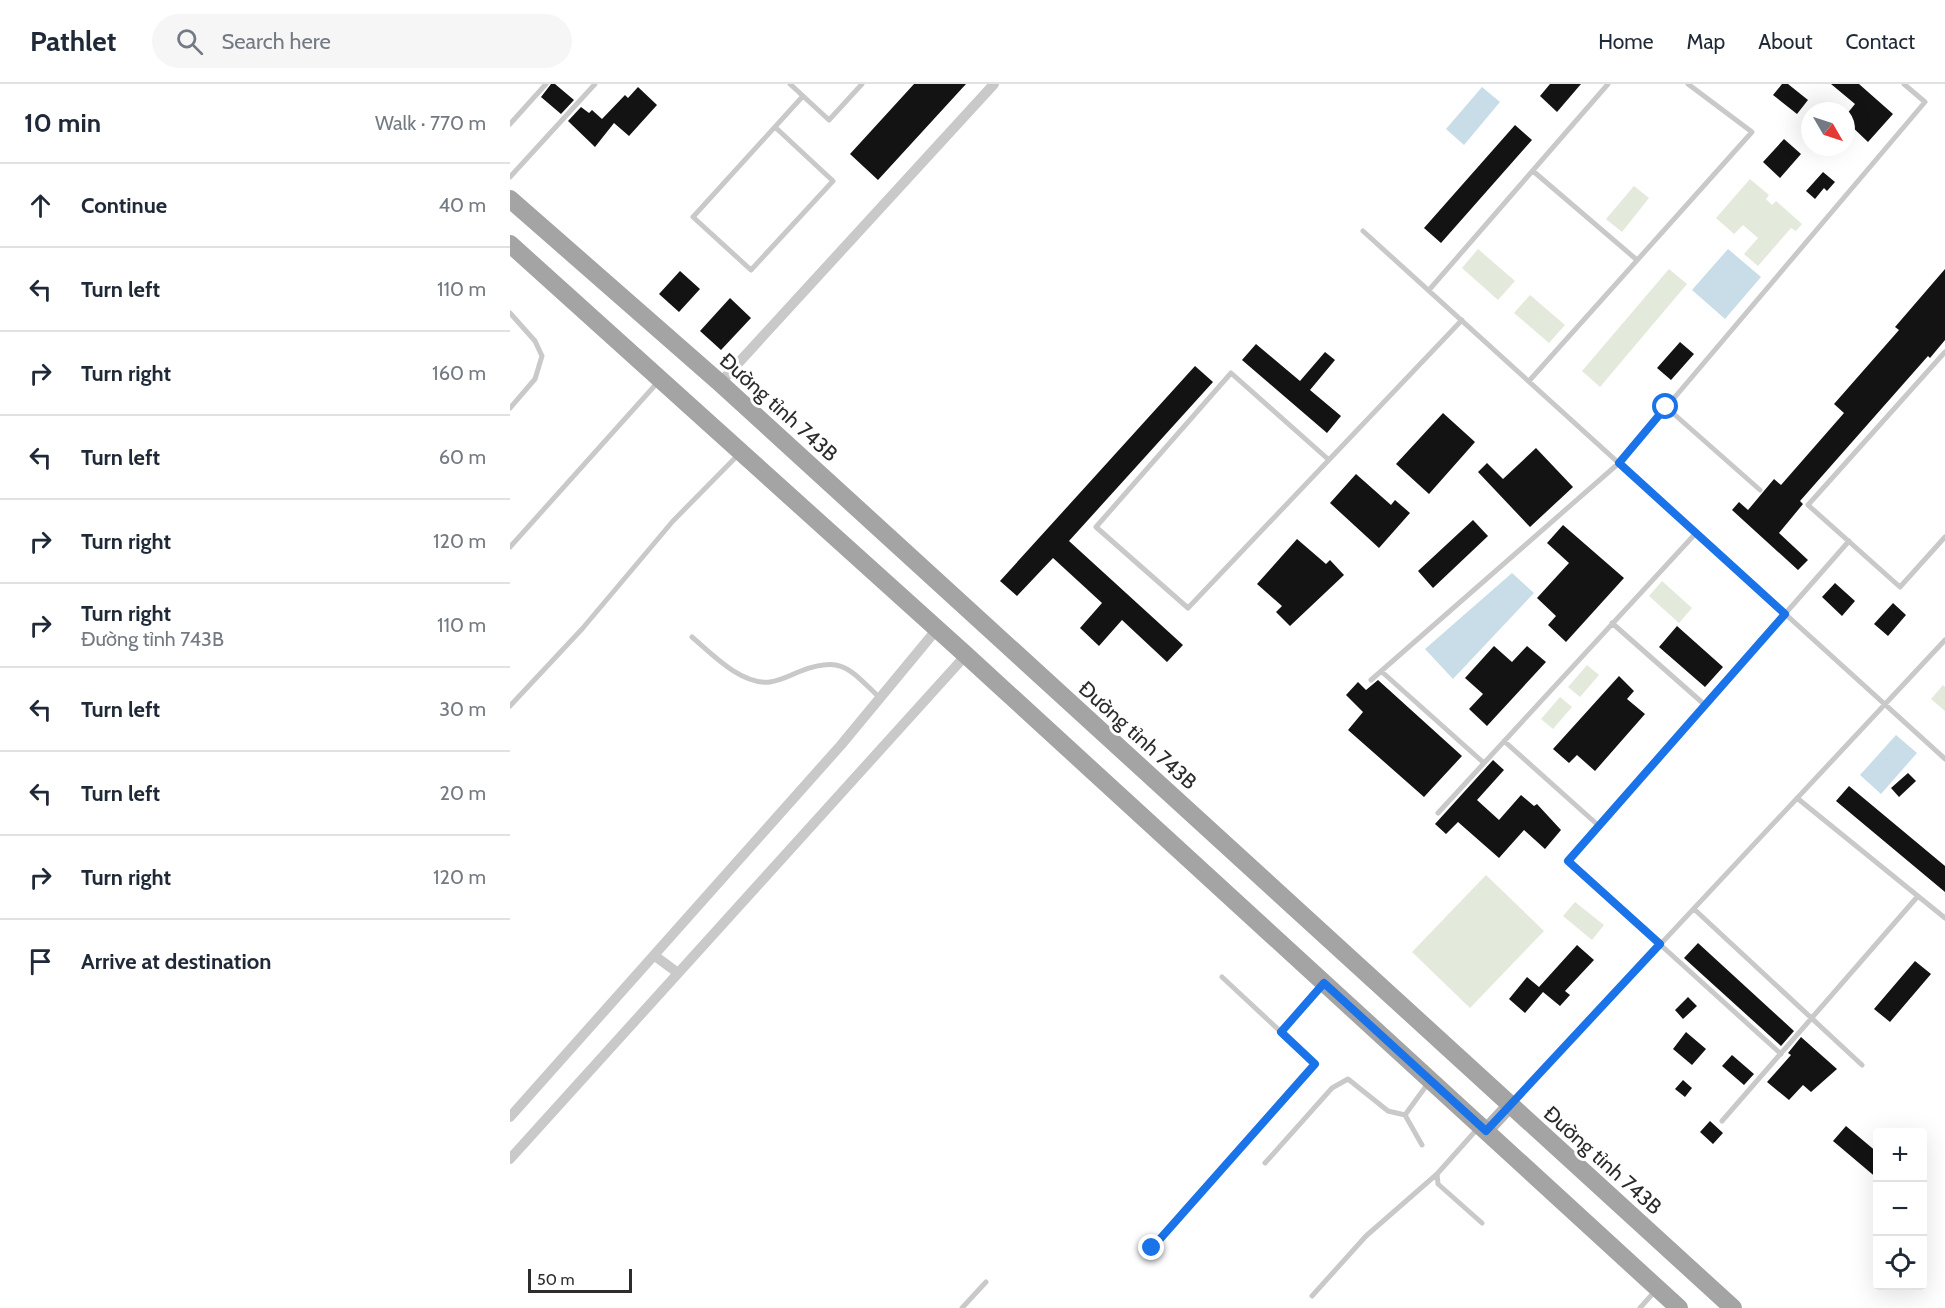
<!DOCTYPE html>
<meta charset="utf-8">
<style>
:root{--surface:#fff;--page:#f6f6f7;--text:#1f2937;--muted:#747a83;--line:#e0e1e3}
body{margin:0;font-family:Cabin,sans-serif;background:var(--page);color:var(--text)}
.controls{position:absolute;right:18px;bottom:18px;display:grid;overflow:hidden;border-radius:6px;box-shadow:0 6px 24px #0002}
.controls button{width:54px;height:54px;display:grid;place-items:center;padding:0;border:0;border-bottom:2px solid var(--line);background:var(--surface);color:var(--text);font:30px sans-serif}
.compass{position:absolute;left:1291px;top:18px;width:54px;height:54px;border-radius:50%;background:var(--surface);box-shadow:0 6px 24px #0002;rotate:129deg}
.scale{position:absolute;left:18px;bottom:15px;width:104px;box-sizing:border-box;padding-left:6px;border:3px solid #2c2c2c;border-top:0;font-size:16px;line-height:21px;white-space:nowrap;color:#2c2c2c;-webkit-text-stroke:4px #fff;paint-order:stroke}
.stop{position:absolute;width:18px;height:18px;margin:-14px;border:4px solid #1a73e8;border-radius:50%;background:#fff}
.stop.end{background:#1a73e8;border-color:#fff;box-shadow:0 2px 6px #0008}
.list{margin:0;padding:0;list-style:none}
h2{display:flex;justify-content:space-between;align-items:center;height:78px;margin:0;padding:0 24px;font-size:26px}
h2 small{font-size:20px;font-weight:400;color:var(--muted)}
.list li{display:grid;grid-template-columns:39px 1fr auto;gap:18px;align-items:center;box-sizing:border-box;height:84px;padding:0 24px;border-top:2px solid var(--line)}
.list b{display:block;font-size:22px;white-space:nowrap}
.list p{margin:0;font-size:20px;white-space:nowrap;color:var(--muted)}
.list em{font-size:20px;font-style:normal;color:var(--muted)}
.icon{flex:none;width:33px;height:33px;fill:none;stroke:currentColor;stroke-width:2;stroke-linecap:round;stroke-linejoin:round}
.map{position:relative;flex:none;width:1435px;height:1224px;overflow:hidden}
header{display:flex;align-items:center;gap:36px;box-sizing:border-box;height:84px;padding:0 30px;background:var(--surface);border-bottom:2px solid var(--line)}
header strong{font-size:28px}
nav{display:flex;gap:33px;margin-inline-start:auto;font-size:21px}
.search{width:420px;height:54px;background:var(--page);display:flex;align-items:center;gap:15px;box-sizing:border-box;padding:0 21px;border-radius:33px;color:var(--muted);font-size:22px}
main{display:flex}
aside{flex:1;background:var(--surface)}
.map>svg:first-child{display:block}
.green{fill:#e3e9db}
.water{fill:#c8dde7}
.building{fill:#131313}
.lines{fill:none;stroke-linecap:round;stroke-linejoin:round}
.lane{stroke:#c9c9c9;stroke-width:5}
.street{stroke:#c9c9c9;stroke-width:10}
.secondary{stroke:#b6b6b6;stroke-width:15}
.primary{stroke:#a4a4a4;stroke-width:18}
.route{stroke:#1a73e8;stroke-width:8}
.labels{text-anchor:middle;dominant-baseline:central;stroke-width:6;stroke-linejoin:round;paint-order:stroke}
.street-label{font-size:21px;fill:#2c2c2c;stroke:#fff}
</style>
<header>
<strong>Pathlet</strong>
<div class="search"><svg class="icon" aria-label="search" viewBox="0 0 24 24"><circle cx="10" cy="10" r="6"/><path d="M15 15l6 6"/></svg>Search here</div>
<nav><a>Home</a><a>Map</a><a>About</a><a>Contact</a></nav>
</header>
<main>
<aside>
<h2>10 min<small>Walk · 770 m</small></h2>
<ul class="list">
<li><svg class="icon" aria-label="ahead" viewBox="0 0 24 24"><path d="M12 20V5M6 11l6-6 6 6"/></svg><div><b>Continue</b></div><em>40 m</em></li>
<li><svg class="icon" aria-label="left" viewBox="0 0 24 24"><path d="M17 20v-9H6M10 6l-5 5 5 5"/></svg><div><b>Turn left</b></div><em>110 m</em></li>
<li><svg class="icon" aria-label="right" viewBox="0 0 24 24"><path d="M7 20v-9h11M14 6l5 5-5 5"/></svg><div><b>Turn right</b></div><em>160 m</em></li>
<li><svg class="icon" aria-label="left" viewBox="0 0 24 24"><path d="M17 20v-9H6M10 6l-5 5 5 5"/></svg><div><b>Turn left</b></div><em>60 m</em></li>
<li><svg class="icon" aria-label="right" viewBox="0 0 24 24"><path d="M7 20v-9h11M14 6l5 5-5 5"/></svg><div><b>Turn right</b></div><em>120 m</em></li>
<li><svg class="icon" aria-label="right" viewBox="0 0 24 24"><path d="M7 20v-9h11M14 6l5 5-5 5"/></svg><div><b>Turn right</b><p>Đường tỉnh 743B</p></div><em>110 m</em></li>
<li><svg class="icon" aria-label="left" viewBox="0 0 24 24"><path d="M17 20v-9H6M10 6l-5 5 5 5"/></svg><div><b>Turn left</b></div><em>30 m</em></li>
<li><svg class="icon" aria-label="left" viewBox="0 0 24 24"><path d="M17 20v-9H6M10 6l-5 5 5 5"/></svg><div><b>Turn left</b></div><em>20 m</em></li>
<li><svg class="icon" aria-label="right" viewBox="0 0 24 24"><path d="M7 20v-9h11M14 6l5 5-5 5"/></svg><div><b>Turn right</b></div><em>120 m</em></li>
<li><svg class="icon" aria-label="arrive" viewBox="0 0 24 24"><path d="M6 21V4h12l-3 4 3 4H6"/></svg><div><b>Arrive at destination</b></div></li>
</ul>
</aside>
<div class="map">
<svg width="1435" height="1224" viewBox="0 0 1435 1224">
<rect width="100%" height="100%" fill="#fff"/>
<!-- green -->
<path class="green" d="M1240,95l19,16 -3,4 6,6 4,-4 26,23 -6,7 -5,-3 -33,38 -14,-12 14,-16 -15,-13 -9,9 -18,-16z
M1124,102l15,12 -27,34 -16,-13z
M968,165l37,32 -17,19 -36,-32z
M1159,185l18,15 -87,103 -18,-16z
M1020,211l35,30 -16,18 -35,-30z
M1152,497l30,27 -13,15 -30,-27z
M1077,581l12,10 -19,22 -12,-10z
M1433,601l2,2v24l-14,-12z
M1050,613l12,10 -19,22 -12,-10z
M976,791l58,56 -74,77 -58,-56z
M1065,818l29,23 -12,15 -29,-24z"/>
<!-- water -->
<path class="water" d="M972,3l18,15 -36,43 -18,-16z
M1218,165l33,28 -36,42 -33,-29z
M1002,489l22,20 -81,86 -28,-30z
M1386,651l21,18 -36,41 -21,-19z"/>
<!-- building -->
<path class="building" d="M41,0h4l19,16 -13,14 -20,-17z
M404,0h52l-88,96 -28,-26z
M1040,0h31l-24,28 -17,-16z
M1272,0h6l20,16 -11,14 -24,-19z
M1321,0h28l34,30 -25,28 -22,-21v-6l9,-11z
M128,3l19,18 -28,31 -15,-13 -19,24 -27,-26 13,-14 8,6 3,-3 10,9 23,-24 3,3z
M1005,41l17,15 -91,103 -17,-15z
M1274,55l17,15 -21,24 -17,-16z
M1313,88l12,10 -8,9 -3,-3 -9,11 -9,-8z
M1435,185v71l-15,18 -2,-2 -128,145 3,3 -24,29 29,27 -10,10 -66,-60 7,-8 9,8 26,-31 7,6 63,-72 -10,-9 65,-74 -4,-3z
M170,187l20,18 -21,23 -20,-18z
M220,214l21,20 -30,32 -21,-19z
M1170,258l14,12 -23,26 -14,-12z
M746,260l44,37 25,-29 10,8 -25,30 31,26 -14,17 -85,-73z
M685,282l18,16 -144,159 114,104 -16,17 -45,-42 -23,26 -19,-18 22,-25 -49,-45 -36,38 -17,-15z
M933,329l32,29 -46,52 -33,-30z
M1026,364l37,39 -43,40 -52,-55 9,-9 16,16z
M846,390l35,31 4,-5 15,13 -31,35 -49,-45z
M963,436l15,16 -55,52 -15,-17z
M1053,441l61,53 -58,64 -18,-17 8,-9 -19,-18 32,-35 -22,-20z
M787,455l29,25 4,-4 14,15 -54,51 -14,-14 6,-6 -25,-22z
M1325,499l20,18 -13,15 -20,-19z
M1383,519l13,12 -18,21 -14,-12z
M1167,542l46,41 -18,20 -46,-40z
M984,562l18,16 15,-16 19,16 -59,64 -18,-17 14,-15 -18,-16z
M1109,592l15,15 -7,8 18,15 -50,57 -18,-16 -8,8 -16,-14z
M868,596l84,76 -38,41 -76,-67 15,-18 -17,-17 12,-13 8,8z
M983,676l11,10 -27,30 22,20 22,-25 13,11 3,-2 24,26 -16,19 -21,-19 -25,28 -41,-36 -12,12 -11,-10z
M1398,689l8,8 -17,16 -8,-9z
M1339,702l96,80v26l-109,-91z
M1188,859l96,88 -13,15 -97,-88z
M1067,861l17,15 -29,31 5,4 -10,11 -17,-14 -18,21 -16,-14 18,-22 12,10z
M1405,877l16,13 -41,48 -16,-13z
M1178,913l9,9 -14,13 -8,-9z
M1176,948l20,17 -14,16 -19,-16z
M1291,953l36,32 -26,23 -8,-7 -14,15 -22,-18 24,-27 -3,-2z
M1222,971l22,19 -10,11 -22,-19z
M1173,996l9,8 -7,9 -10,-8z
M1200,1037l13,12 -10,11 -13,-12z
M1336,1042l32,27v26l-45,-38z"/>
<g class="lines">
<!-- lane -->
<path class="lane" d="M280,0l39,36 33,-36
M0,40l36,-40
M265,43l58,54 -82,89 -58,-53 110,-121
M1023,87l104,89
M0,93l85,-93
M853,147l582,528
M919,206l179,-206
M0,229l25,28 7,15 -7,23 -25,29
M1435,268l-137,153 92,82 45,-50
M1019,297l223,-249 -64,-48
M1156,323l94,83
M819,376l-98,-87 -135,154 92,81 274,-288
M0,463l148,-165
M1102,539l93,82
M182,553c20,17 49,48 78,45 10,-1 21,-7 31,-11 42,-16 49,-1 79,27
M871,587l103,92
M861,596l248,-217 306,-361 -21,-18
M0,622l72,-77 91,-108 65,-66
M994,657l95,85
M1287,714l148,120
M928,729l258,-280
M1184,825l168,156
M712,893l59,55
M1271,970l-213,-193 281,-320
M1003,1018l432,-462
M895,1031l17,30
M1212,1037l196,-225
M969,1043l-42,47 1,10 44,39
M755,1079l67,-75 16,-9 40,32 17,4 24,-33
M642,1164l163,-184 -34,-32 42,-48
M802,1212l54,-60 71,-62
M452,1224l24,-26
M1130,1224l16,-18"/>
<!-- street -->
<path class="street" d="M210,299l274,-299
M145,872l23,17
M0,1033l331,-372 96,-116
M0,1075l456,-504"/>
<!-- secondary -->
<path class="secondary" d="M976,1047l24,-26"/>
<!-- primary -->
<path class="primary" d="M0,115l210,184 1013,925
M0,160l456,411 713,653"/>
</g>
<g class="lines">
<!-- route -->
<path class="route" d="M642,1164l163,-184 -34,-32 43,-49 162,148 174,-187 -92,-83 217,-247 -166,-151 47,-56"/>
</g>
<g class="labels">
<!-- street labels -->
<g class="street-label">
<text transform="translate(269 323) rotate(42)">Đường tỉnh 743B</text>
<text transform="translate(628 651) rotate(42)">Đường tỉnh 743B</text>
<text transform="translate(1093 1076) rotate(42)">Đường tỉnh 743B</text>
</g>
</g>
</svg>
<div class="controls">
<button>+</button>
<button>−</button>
<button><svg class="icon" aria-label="locate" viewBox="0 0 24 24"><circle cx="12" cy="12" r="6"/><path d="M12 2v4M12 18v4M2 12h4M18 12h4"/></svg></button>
</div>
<svg class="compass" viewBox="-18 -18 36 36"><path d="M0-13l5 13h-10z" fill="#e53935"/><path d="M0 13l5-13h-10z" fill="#747a83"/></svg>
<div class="scale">50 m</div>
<div class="stop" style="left:1156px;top:323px"></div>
<div class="stop end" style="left:642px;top:1164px"></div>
</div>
</main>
